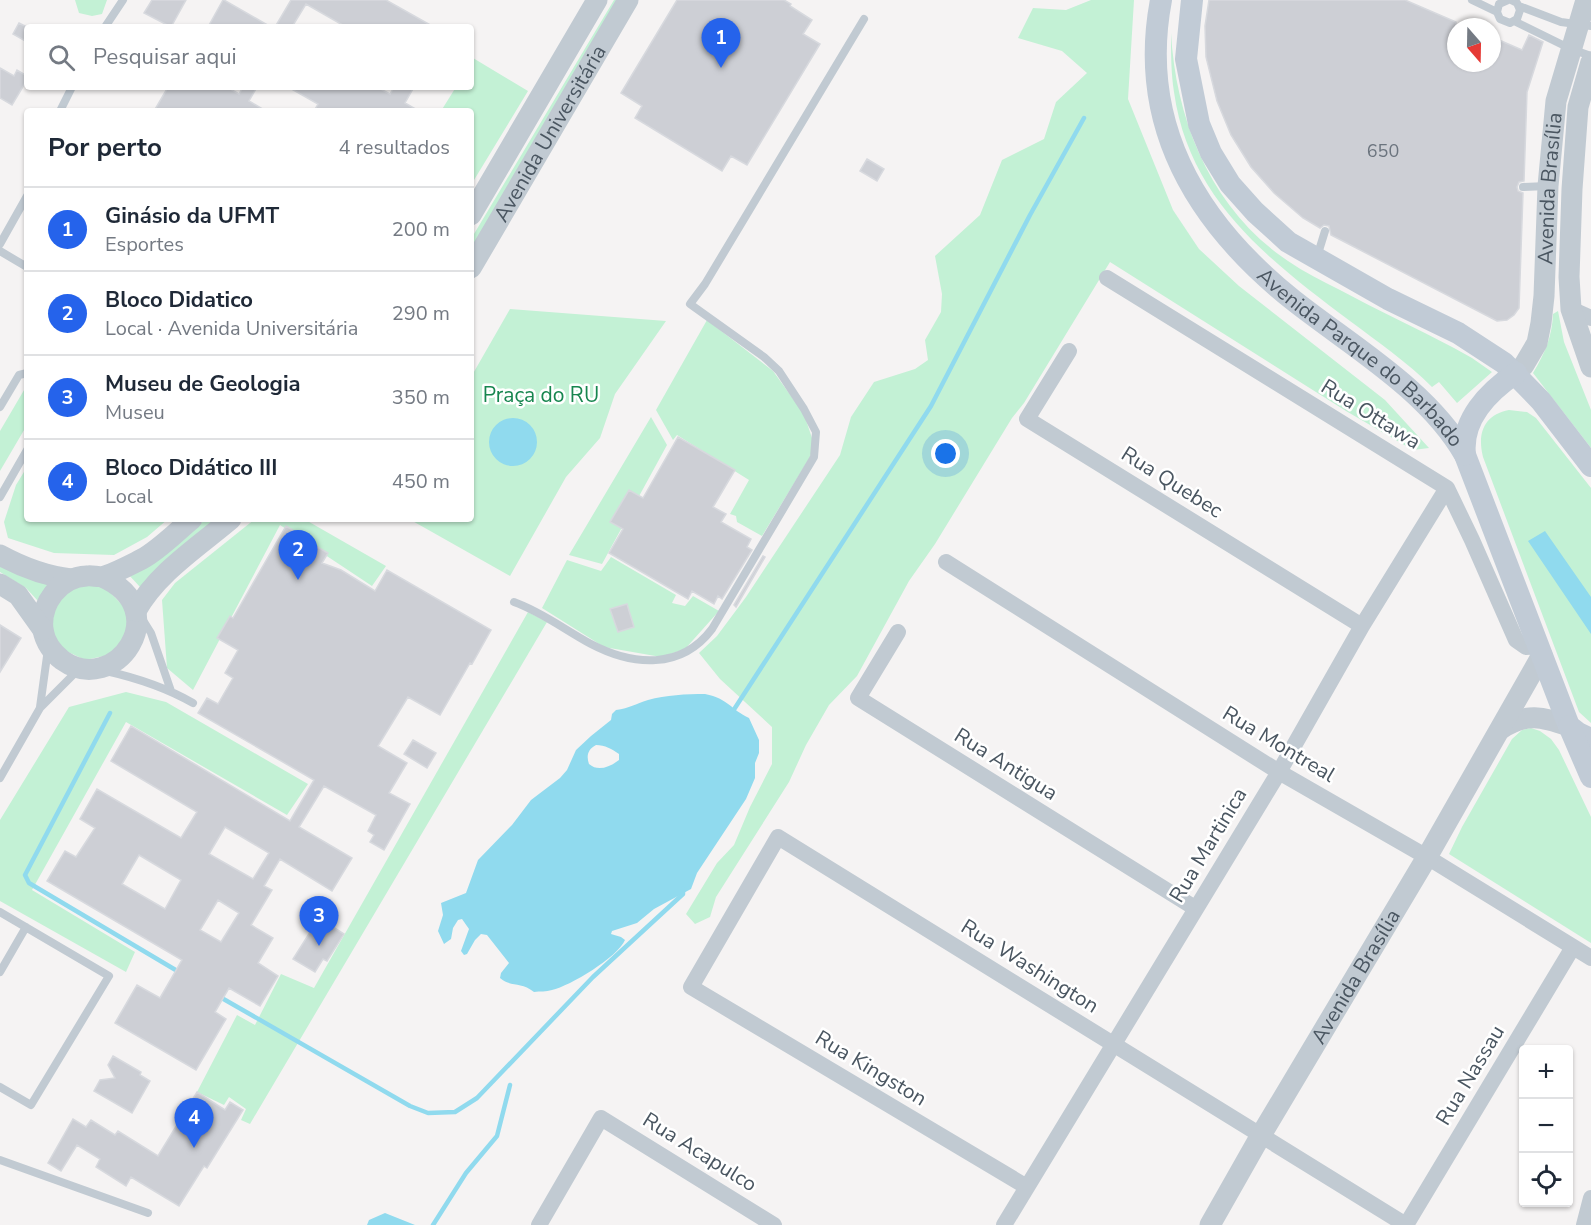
<!DOCTYPE html>
<html lang="pt">
<meta charset="utf-8">
<style>
:root{--surface:#fff;--page:#f2f2f3;--text:#1f2937;--muted:#747a83;--line:#e0e1e3;--accent:#2563eb}
body{margin:0;font-family:"Nunito Sans",sans-serif;background:var(--page);color:var(--text)}
.controls{position:absolute;right:18px;bottom:18px;display:grid;overflow:hidden;border-radius:6px;box-shadow:0 2px 4px #0004}
.controls button{width:54px;height:54px;display:grid;place-items:center;padding:0;border:0;border-bottom:2px solid var(--line);background:var(--surface);color:var(--text);font:30px sans-serif}
.compass{position:absolute;left:1447px;top:18px;width:54px;height:54px;border-radius:50%;background:var(--surface);box-shadow:0 2px 4px #0004;rotate:160deg}
.you{position:absolute;left:946px;top:454px;width:21px;height:21px;margin:-15px;border:4px solid #fff;border-radius:50%;background:#1a73e8;box-shadow:0 0 0 9px #1a73e833}
.badge{display:grid;place-items:center;width:39px;height:39px;border-radius:50%;background:var(--accent);color:#fff;font-size:20px;font-weight:700}
.pin{position:absolute;translate:-50% -50px;filter:drop-shadow(0 2px 3px #0008)}
.pin::after{content:'';position:absolute;top:32px;width:21px;height:18px;background:inherit;clip-path:polygon(0 0,100% 0,50% 100%)}
.list{margin:0;padding:0;list-style:none}
h2{display:flex;justify-content:space-between;align-items:center;height:78px;margin:0;padding:0 24px;font-size:26px}
h2 small{font-size:20px;font-weight:400;color:var(--muted)}
.list li{display:grid;grid-template-columns:39px 1fr auto;gap:18px;align-items:center;box-sizing:border-box;height:84px;padding:0 24px;border-top:2px solid var(--line)}
.list b{display:block;font-size:22px;white-space:nowrap}
.list p{margin:0;font-size:20px;white-space:nowrap;color:var(--muted)}
.list em{font-size:20px;font-style:normal;color:var(--muted)}
.icon{flex:none;width:33px;height:33px;fill:none;stroke:currentColor;stroke-width:2;stroke-linecap:round;stroke-linejoin:round}
.map{position:relative;flex:none;width:1591px;height:1225px;overflow:hidden}
.search{position:absolute;background:var(--surface);box-shadow:0 2px 4px #0004;left:24px;top:24px;width:450px;height:66px;display:flex;align-items:center;gap:15px;box-sizing:border-box;padding:0 21px;border-radius:6px;color:var(--muted);font-size:22px}
.panel{position:absolute;background:var(--surface);box-shadow:0 2px 4px #0004;left:24px;top:108px;width:450px;height:414px;border-radius:6px}
.map>svg:first-child{display:block}
.green{fill:#c3f1d5}
.water{fill:#90daee;fill-rule:evenodd}
.lines{fill:none;stroke-linecap:round;stroke-linejoin:round}
.stream{stroke:#90daee;stroke-width:4.5}
.building{fill:#cdcfd5;stroke:#d7d9de;stroke-width:1.5;fill-rule:evenodd}
.service{stroke:#c1cad2;stroke-width:8}
.minor{stroke:#c1cad2;stroke-width:16}
.tertiary{stroke:#c1cad2;stroke-width:21}
.secondary{stroke:#c1cbd6;stroke-width:22}
.labels{text-anchor:middle;dominant-baseline:central;stroke-width:5;stroke-linejoin:round;paint-order:stroke}
.number-label{font-size:18px;fill:#6b747e}
.street-label{font-size:21px;fill:#4a5661;stroke:#fff}
.park-label{font-size:21px;fill:#17864f;stroke:#fff}
</style>
<div class="map">
<svg width="1591" height="1225" viewBox="0 0 1591 1225">
<rect width="100%" height="100%" fill="#f5f3f3"/>
<!-- green -->
<path class="green" d="M75,0h32l-5,14 -10,2 -13,-3z
M614,0h9l-152,260v-21z
M1091,0h43l-6,99 45,111 26,39 40,37 146,114 44,48 -16,2 -67,-39 -236,-149 -86,141 -12,15 -77,126 -26,37 -52,95 -28,29 -23,40 -17,37 -73,115 -6,20 -15,7 -9,-10 31,-51 17,-18 16,-38 22,-43v-37l-52,-48 -21,-26 18,-17 29,-39 94,-142 11,-38 23,-35 41,-13 13,-9 -3,-20 16,-28 1,-18 -7,-38 45,-41 22,-55 42,-21 12,-37 31,-29 -25,-22 -44,-13 15,-30 33,2z
M1171,33c5,89 41,177 117,228 16,11 34,20 52,29 37,20 76,38 114,58l18,10 20,14 -35,31 -18,-21 -7,5c-25,-25 -54,-45 -82,-66 -81,-61 -161,-121 -176,-229 -3,-19 -3,-39 -3,-59z
M473,58l55,33 -57,94v-74h-30l15,-24h15v-26z
M510,309l156,12 -51,73 -15,44 -34,39 -56,99 -101,-57h62v-142z
M1558,311l6,31 27,68v38l-58,-75c12,-20 19,-36 20,-59z
M707,320l66,51 31,43 10,30 -4,13 -48,79 -25,-14 -1,-6 -6,-2 19,-34 -72,-45 -4,5 -17,-30z
M27,385v40l-27,46v-40z
M1509,410l18,2 9,6 55,70v235l-12,-11 -96,-255c-6,-24 1,-42 26,-47z
M651,417l16,28 -65,119 -33,-9z
M27,467v52h141l-21,18 -33,18 -60,-2 -46,-15 -4,-16 12,-37z
M206,519h14l-80,68 -12,-13 33,-18z
M255,519h49l82,47 -14,20 -92,-61 -87,165 -26,-22 -5,-68 13,-17z
M611,557l65,38 -4,8 13,3 8,-10 26,15 -34,38 -24,8 -57,-10 -62,-39 25,-48 34,11z
M0,560l55,23 -17,18 -12,-13 -26,-16z
M102,584l26,27 -2,25 -17,19 -24,5 -23,-11 -7,-11 -4,-12 5,-24 20,-17z
M528,612l19,10 -297,502 -9,-4 5,-11 -17,-12 -5,8 -27,-13 40,-77 18,10 26,-51 33,14z
M126,692l40,10 142,82 -21,31 -161,-93 -94,168 103,62 -9,20 -126,-71v-81l69,-113z
M1531,728l9,3 11,8 8,11 32,67v126l-142,-89 13,-27 50,-88 10,-9z"/>
<!-- water -->
<path class="water" d="M489 442a24 24 0 1 1 48 0a24 24 0 1 1-48 0Z
M1545,531l46,66v37l-63,-93z
M705,694c24,5 25,15 44,24l10,22v13l-4,10v15l-9,21 -49,74 -6,16 -37,20 -17,14 -25,8 -1,3 10,3 4,3c-7,17 -55,46 -73,50 -6,2 -12,1 -18,2 -13,-11 -22,-4 -34,-14l1,-5 8,-10 -22,-28 -6,-1 -6,6 -8,14 -3,1 -3,-4 8,-22 -7,-10 -4,1 -5,8 -2,11 -7,5 -6,-13 5,-16 -2,-12 25,-10 12,-33 34,-35 19,-25 29,-22 7,-8 9,-20 15,-14 20,-16 1,-6 4,-4c14,-2 19,-6 32,-10 18,-5 38,-6 57,-6zM596,745c9,0 16,4 23,9v6c-9,7 -21,12 -30,4 -3,-8 -1,-15 7,-19z
M385,1213l30,12h-48l2,-5z"/>
<g class="lines">
<!-- stream -->
<path class="stream" d="M733,711l198,-305 99,-191 54,-97
M110,713l-85,162 4,8 150,89
M220,997l190,109 18,7 27,-1 22,-14 116,-121 90,-83v-5
M433,1225l33,-52 31,-37 13,-51"/>
</g>
<!-- building -->
<path class="building" d="M152,0h34l-15,27 -27,-14z
M223,0h1l47,27h-63z
M291,0h95l48,27h-88l-40,-23 -14,23h-17z
M677,0h107l7,4 -1,2 22,14 -9,14 17,10 -73,121 -16,-9 -9,15 -87,-53 7,-12 -21,-13z
M1209,0h196l51,22v41h36v-26l30,13 7,-15 14,7 -16,50 -3,89 -5,1 -2,5 1,4 5,2 -4,115 -5,7 -7,5 -10,1 -160,-83 -6,-3 -2,-9 -5,-1 -4,3 -17,-10 -29,-25 -23,-26 -20,-32 -14,-34 -11,-44 -1,-31z
M19,23l8,4v15l-14,-8z
M0,68l14,8 3,-6 10,6v4l-15,25 -12,-7z
M168,87h59l12,7 4,-7h14l-8,14 17,10h-112z
M288,87h89l13,7 4,-7h20l-9,16 14,8h-105l4,-7z
M867,159l17,10 -7,12 -17,-10z
M678,437l57,33 -22,37 13,7 -5,8 30,17 -4,8 5,3 -30,49 -4,-3 -4,8 -22,-13 -4,8 -79,-46 14,-24 -13,-7 19,-32 14,8z
M286,526l15,9 -1,2 28,16 -6,10 19,7 34,21 12,-21 104,60 -19,34 -2,-1 -30,52 -32,-18 -30,49 29,17 -18,30 21,11 -26,46 -14,-8 4,-7 -6,-4 8,-16 -52,-29 -25,41 53,31 -20,33 -52,-32 -16,27 8,4 -21,35 22,13 -15,25 20,13 -18,30 -31,-18 -14,24 11,7 -30,51 -81,-47 22,-38 23,13 22,-38 -135,-79 18,-30 11,6 19,-29 -15,-9 17,-30 84,49 16,-26 -86,-51 20,-35 159,95 24,-41 -116,-67 9,-15 11,6 15,-26 -8,-5 13,-23 -21,-12 13,-22 3,2zM225,827l44,26 -16,26 -44,-25zM139,855l42,25 -16,29 -43,-25zM218,900l21,13 -18,29 -21,-12z
M763,556l2,1 -29,50 -2,-2z
M627,604l7,23 -16,5 -8,-23z
M0,625l21,13 -21,34z
M413,740l23,13 -9,15 -23,-14z
M319,918l25,16 -17,27 -4,-2 -8,13 -22,-13z
M113,1056l28,16 -1,3 10,6 -18,32 -38,-22 6,-11 15,-2 -7,-13z
M197,1092l28,18 5,-8 13,8 -36,58 -3,-2 -25,40 -48,-29 -5,9 -30,-19 4,-8 -23,-14 -16,26 -13,-8 25,-44 13,8 5,-7 24,15 3,-4 40,25z"/>
<g class="lines">
<!-- service -->
<path class="service" d="M1472,0l25,12
M1508,0l-9,4 -2,8 3,7 10,4 7,-4 3,-9 -3,-7 -6,-3
M1519,6l42,16 30,4
M1514,21l57,28 20,7
M105,27l18,-27
M60,111l12,-24
M1523,187l24,-1
M0,244l27,-48
M0,251l27,16
M1317,257l8,-26
M0,407l19,-32 8,-2
M0,497l27,-47
M514,602c28,10 51,28 77,42 42,22 90,26 121,-15l102,-172 2,-25 -12,-23 -25,-38 -15,-14 -74,-53 15,-20 159,-265
M141,617l10,16 20,58
M106,671c31,7 59,16 87,32
M40,707l8,-58
M0,778l40,-70 40,-40
M0,912l109,64 -78,129 -31,-18
M0,972l26,-45
M0,1160l148,53"/>
<!-- minor -->
<path class="minor" d="M1107,278l340,210 25,52 44,100 10,7 13,-1
M1571,309l20,9
M1069,351l-42,68 335,207
M946,562l333,210 148,85 164,101
M898,632l-40,66 337,210
M1027,1187l-336,-200 87,-150 628,388
M539,1225l62,-107 173,107
M1004,1225l275,-453 83,-146 85,-138
M1406,1225l167,-278
M1584,1225l7,-27"/>
<!-- tertiary -->
<g class="tertiary">
<path d="M1591,62l-13,45 -6,82 -3,88 2,32 20,58"/>
<path d="M471,215l126,-215"/>
<path id="s1" d="M471,268l157,-268"/>
<path id="s2" d="M1516,373l8,-8 13,-22 4,-20 3,-27 4,-110 8,-85 30,-101"/>
<path d="M0,555c22,12 46,21 71,24"/>
<path d="M102,577c75,33 13,121 -40,83 -9,-7 -17,-18 -19,-30 -3,-26 16,-53 44,-54 6,-1 12,2 18,0 12,-4 25,-11 37,-17 18,-10 34,-27 50,-40"/>
<path d="M0,584l18,11 25,35"/>
<path d="M136,611c21,-38 62,-64 95,-92"/>
<path d="M1501,729c26,-17 41,-12 68,-3"/>
<path id="s3" d="M1210,1225l51,-90 166,-278 115,-202"/>
</g>
<!-- secondary -->
<g class="secondary">
<path id="s4" d="M1161,0c-24,126 37,224 132,300 58,46 134,89 172,155l104,271 9,7 13,6"/>
<path d="M1192,0l-6,59 13,65 12,29 19,31 25,28 33,30 100,57 70,34 46,30 37,38 50,65"/>
<path d="M1465,455c-4,-35 23,-63 51,-82"/>
<path d="M1569,726l22,51"/>
</g>
</g>
<g class="labels">
<!-- number labels -->
<g class="number-label">
<text x="1383" y="151">650</text>
</g>
<!-- street labels -->
<g class="street-label">
<text stroke="none"><textPath href="#s1" startOffset="156">Avenida Universitária</textPath></text>
<text stroke="none"><textPath href="#s2" startOffset="192">Avenida Brasília</textPath></text>
<text stroke="none"><textPath href="#s4" startOffset="435">Avenida Parque do Barbado</textPath></text>
<text transform="translate(1371 414) rotate(32)">Rua Ottawa</text>
<text transform="translate(1172 482) rotate(32)">Rua Quebec</text>
<text transform="translate(1279 744) rotate(31)">Rua Montreal</text>
<text transform="translate(1006 764) rotate(32)">Rua Antigua</text>
<text transform="translate(1208 845) rotate(-59)">Rua Martinica</text>
<text transform="translate(1030 966) rotate(32)">Rua Washington</text>
<text stroke="none"><textPath href="#s3" startOffset="288">Avenida Brasília</textPath></text>
<text transform="translate(871 1068) rotate(31)">Rua Kingston</text>
<text transform="translate(1470 1075) rotate(-59)">Rua Nassau</text>
<text transform="translate(700 1152) rotate(32)">Rua Acapulco</text>
</g>
<!-- park labels -->
<g class="park-label">
<text x="541" y="395">Praça do RU</text>
</g>
</g>
</svg>
<div class="controls">
<button>+</button>
<button>−</button>
<button><svg class="icon" aria-label="locate" viewBox="0 0 24 24"><circle cx="12" cy="12" r="6"/><path d="M12 2v4M12 18v4M2 12h4M18 12h4"/></svg></button>
</div>
<svg class="compass" viewBox="-18 -18 36 36"><path d="M0-13l5 13h-10z" fill="#e53935"/><path d="M0 13l5-13h-10z" fill="#747a83"/></svg>
<div class="you"></div>
<div class="pin badge" style="left:721px;top:68px">1</div>
<div class="pin badge" style="left:298px;top:580px">2</div>
<div class="pin badge" style="left:319px;top:946px">3</div>
<div class="pin badge" style="left:194px;top:1148px">4</div>
<div class="search"><svg class="icon" aria-label="search" viewBox="0 0 24 24"><circle cx="10" cy="10" r="6"/><path d="M15 15l6 6"/></svg>Pesquisar aqui</div>
<section class="panel">
<h2>Por perto<small>4 resultados</small></h2>
<ul class="list">
<li><span class="badge">1</span><div><b>Ginásio da UFMT</b><p>Esportes</p></div><em>200 m</em></li>
<li><span class="badge">2</span><div><b>Bloco Didatico</b><p>Local · Avenida Universitária</p></div><em>290 m</em></li>
<li><span class="badge">3</span><div><b>Museu de Geologia</b><p>Museu</p></div><em>350 m</em></li>
<li><span class="badge">4</span><div><b>Bloco Didático III</b><p>Local</p></div><em>450 m</em></li>
</ul>
</section>
</div>
